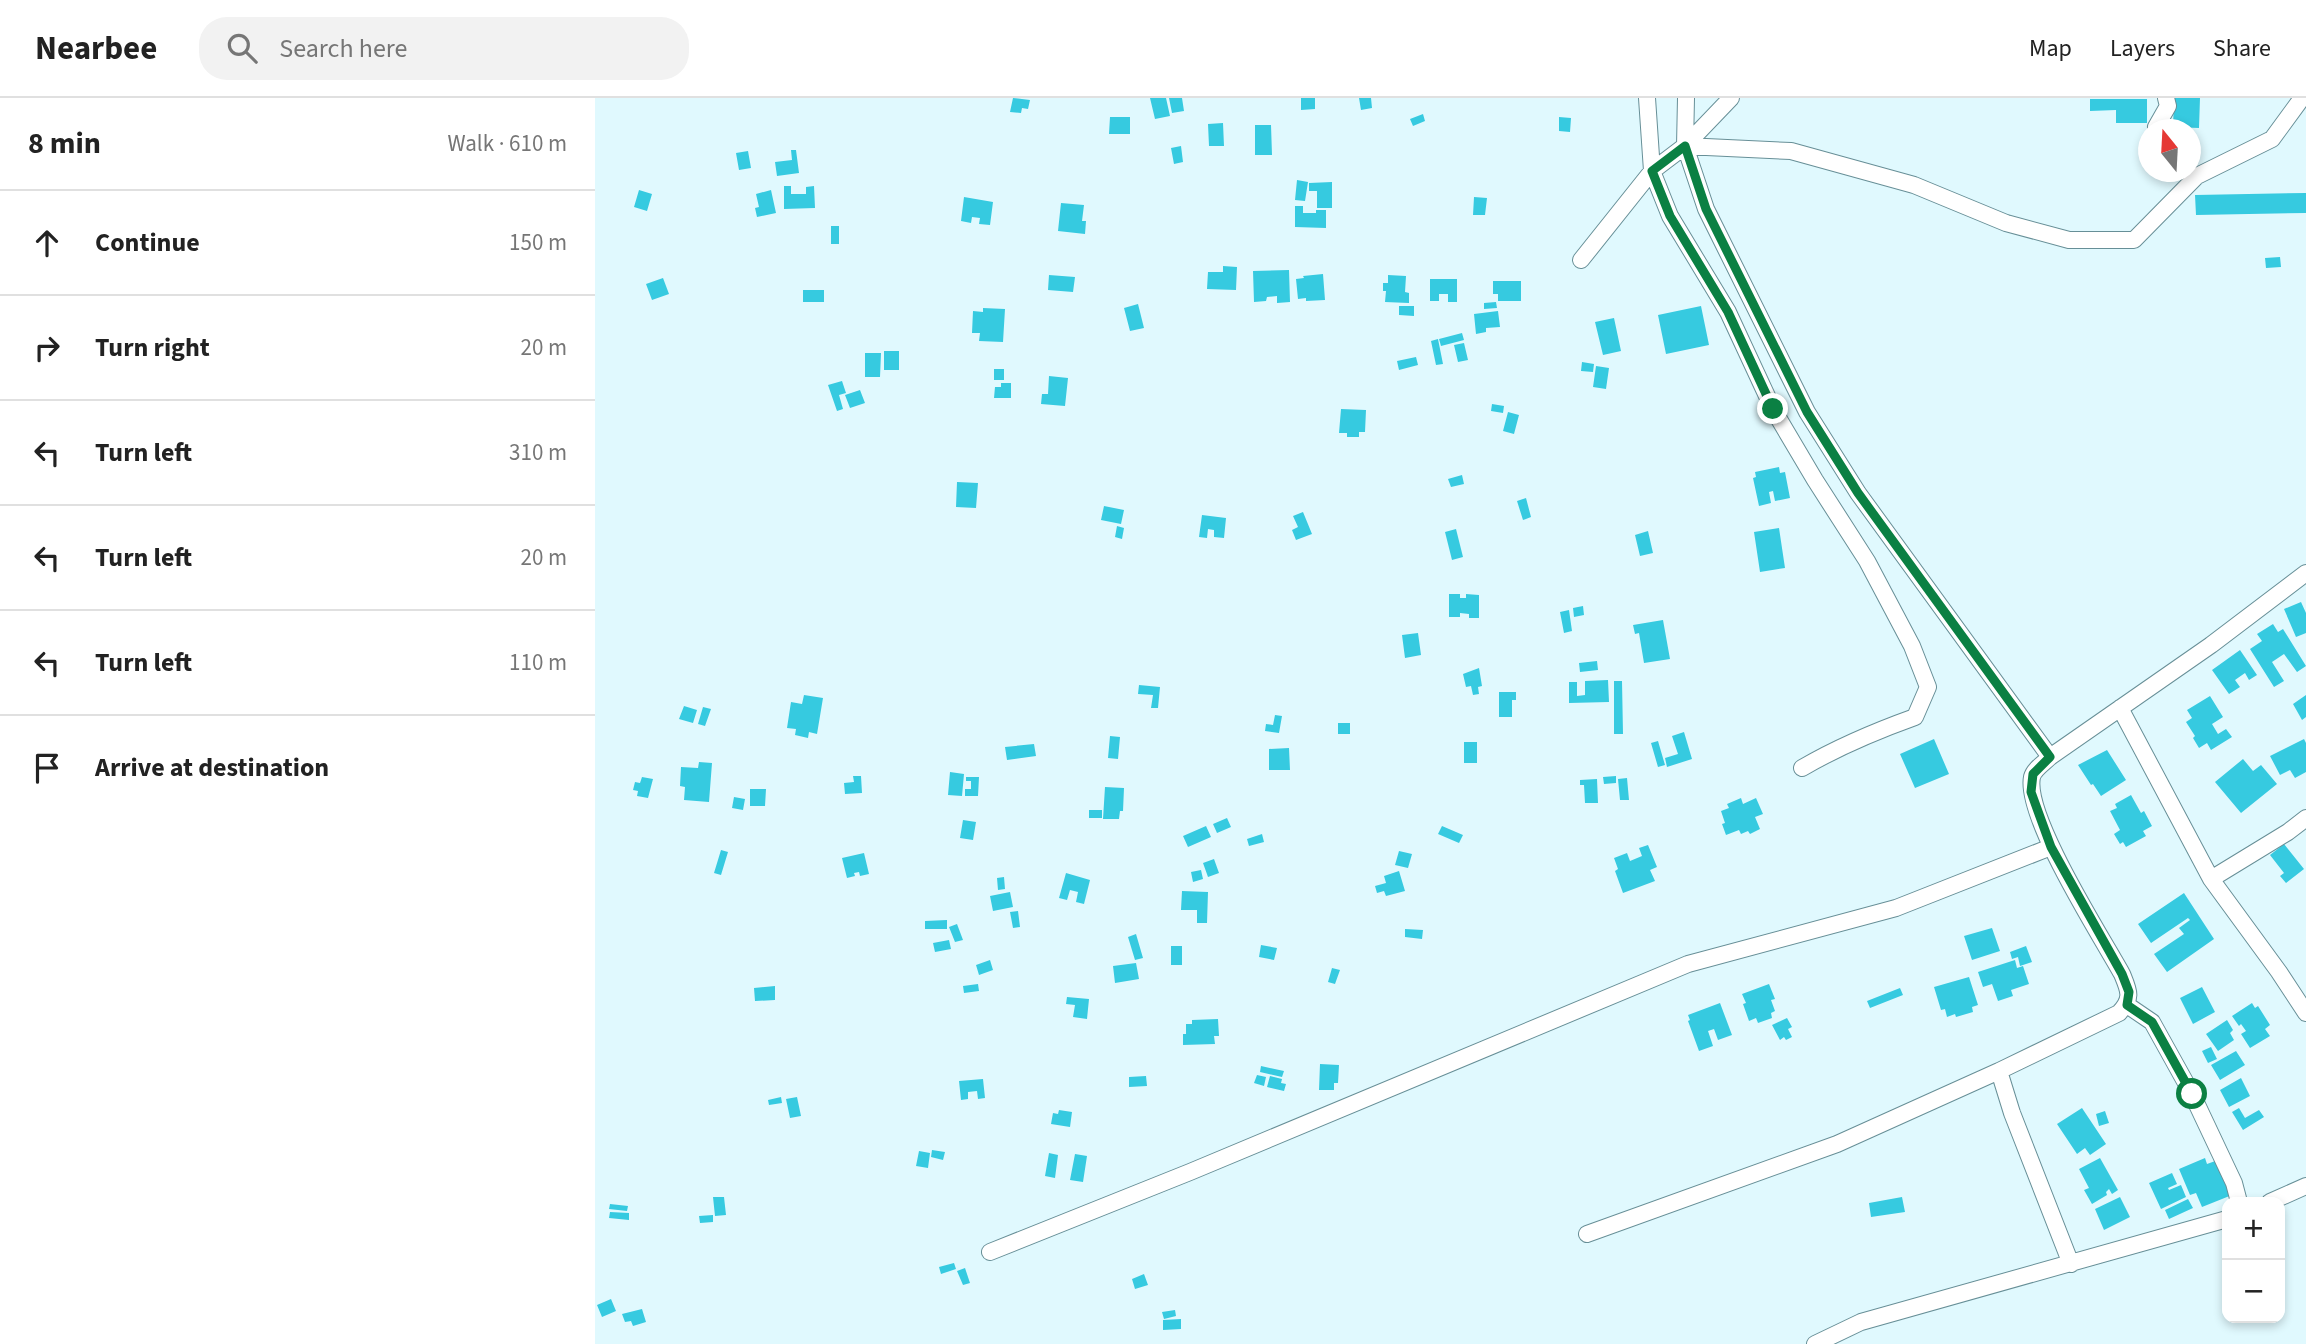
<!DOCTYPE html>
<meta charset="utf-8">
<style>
:root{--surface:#fff;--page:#f2f2f2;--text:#222;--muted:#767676;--line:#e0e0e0}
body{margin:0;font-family:"Source Sans 3",sans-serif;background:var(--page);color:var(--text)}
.controls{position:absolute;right:21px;bottom:21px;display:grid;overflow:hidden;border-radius:14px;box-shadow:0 4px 10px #0003}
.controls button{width:63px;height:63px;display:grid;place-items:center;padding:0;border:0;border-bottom:2px solid var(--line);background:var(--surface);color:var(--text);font:35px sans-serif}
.compass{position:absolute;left:1543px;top:21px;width:63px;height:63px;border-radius:50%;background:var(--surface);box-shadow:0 4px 10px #0003;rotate:342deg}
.stop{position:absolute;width:21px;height:21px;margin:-16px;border:5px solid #0b8043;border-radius:50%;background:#fff}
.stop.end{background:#0b8043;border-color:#fff;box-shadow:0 2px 7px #0008}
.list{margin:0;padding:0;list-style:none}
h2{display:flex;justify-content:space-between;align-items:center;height:91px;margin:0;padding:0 28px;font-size:30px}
h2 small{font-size:23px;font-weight:400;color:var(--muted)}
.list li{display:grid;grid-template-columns:46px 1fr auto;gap:21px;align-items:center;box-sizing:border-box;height:105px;padding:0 28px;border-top:2px solid var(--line)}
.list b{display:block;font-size:26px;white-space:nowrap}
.list em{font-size:23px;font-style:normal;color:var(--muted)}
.icon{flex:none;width:38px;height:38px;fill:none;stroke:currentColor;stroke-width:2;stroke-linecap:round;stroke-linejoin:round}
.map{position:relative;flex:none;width:1711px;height:1246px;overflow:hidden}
header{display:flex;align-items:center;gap:42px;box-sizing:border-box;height:98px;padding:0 35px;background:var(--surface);border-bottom:2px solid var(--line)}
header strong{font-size:33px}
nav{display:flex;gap:38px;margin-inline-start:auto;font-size:24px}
.search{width:490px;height:63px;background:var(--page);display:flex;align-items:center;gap:18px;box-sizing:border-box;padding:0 24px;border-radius:28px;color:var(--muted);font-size:26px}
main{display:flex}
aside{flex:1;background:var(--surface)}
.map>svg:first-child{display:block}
.building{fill:#36cae0}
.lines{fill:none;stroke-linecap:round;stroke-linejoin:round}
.street-casing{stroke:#678f97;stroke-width:18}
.street{stroke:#fff;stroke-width:16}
.route{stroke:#0b8043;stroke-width:9}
</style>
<header>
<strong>Nearbee</strong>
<div class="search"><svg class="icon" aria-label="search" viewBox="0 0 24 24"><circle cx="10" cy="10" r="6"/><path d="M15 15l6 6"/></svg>Search here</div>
<nav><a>Map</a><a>Layers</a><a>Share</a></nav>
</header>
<main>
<aside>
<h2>8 min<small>Walk · 610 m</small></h2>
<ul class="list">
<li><svg class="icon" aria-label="ahead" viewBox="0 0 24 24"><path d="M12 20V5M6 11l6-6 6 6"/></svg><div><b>Continue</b></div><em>150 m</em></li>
<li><svg class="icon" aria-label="right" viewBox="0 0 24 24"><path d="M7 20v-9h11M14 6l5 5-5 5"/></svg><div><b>Turn right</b></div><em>20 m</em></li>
<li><svg class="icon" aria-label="left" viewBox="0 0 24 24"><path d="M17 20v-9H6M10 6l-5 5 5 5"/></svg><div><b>Turn left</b></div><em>310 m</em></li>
<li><svg class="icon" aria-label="left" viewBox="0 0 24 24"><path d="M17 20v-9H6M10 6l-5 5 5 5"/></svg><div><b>Turn left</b></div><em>20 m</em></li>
<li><svg class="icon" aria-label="left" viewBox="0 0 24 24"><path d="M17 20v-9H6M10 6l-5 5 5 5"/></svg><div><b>Turn left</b></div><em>110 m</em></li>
<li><svg class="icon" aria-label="arrive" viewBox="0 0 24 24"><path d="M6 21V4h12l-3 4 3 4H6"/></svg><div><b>Arrive at destination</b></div></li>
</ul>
</aside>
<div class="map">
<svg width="1711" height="1246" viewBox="0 0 1711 1246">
<rect width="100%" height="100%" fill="#e0f9fe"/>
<!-- building -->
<path class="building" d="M418,0l17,2 -2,9 -6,-1 -1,5 -11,-1z
M555,0h16l4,18 -15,3z
M574,0h13l2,13 -12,2z
M706,0h14v11l-14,1z
M764,0h12l1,10 -11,2z
M1579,0h26l-1,30 -26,-1z
M1495,1h57v24h-31v-13l-26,1z
M828,16l2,7 -12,5 -3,-7z
M515,19h20v17h-21z
M964,19l12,1 -1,14 -11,-1z
M628,25l1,23h-15l-1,-22z
M660,27h16l1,30h-17z
M586,48l2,16 -9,2 -3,-16z
M196,52h5l3,23 -22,3 -2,-14 17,-2z
M153,53l3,17 -12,2 -3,-17z
M702,82l11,2 -3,19 -10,-1z
M737,84v26h-15v-17h-8v-8z
M189,88h7v8h15v-7l8,-1 1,22 -31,1z
M44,92l13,4 -5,17 -13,-4z
M176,92l5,23 -19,4 -2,-9 4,-1 -3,-13z
M1711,95v20l-110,2 -1,-20z
M369,99l29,5 -3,23 -11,-1 1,-6 -8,-1 -1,6 -10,-2z
M879,99l13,1 -2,17h-12z
M466,105l23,2 -2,16h4l-1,13 -27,-3z
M700,108h8v7h13v-3h10v18l-31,-1z
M236,128h8v18h-8z
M1685,159l1,10 -15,1 -1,-10z
M628,168l14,1 -1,23 -29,-1 1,-17h15z
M694,172l1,32 -13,1v-7l-10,1 -1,4 -12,1 -1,-31z
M728,176l2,26 -19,1v-3l-8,1 -2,-20 8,-1 -1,-2z
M454,177l26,2 -2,15 -25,-2z
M793,177l18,1 -1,16 4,1v10l-24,-1 1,-11h-3v-8h5z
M68,180l6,16 -17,6 -6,-16z
M835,181h27v23h-9v-8h-9v7h-9z
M898,183h28v20h-23v-7h-5z
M208,192h21v12h-21z
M901,204l1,6 -13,1v-6z
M543,206l6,24 -14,3 -6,-23z
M804,208h15v10l-15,-1z
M1106,208l8,39 -43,9 -8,-39z
M388,210l22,1 -2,33 -24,-1 1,-8h-8l1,-22 10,1z
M903,213l2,16 -14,1v4l-10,2 -2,-20z
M1019,220l7,33 -18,4 -8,-33z
M867,235l2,7 -23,6 -2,-7z
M843,241l5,25 -7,1 -5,-24z
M869,245l4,17 -10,2 -4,-17z
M289,253h15v19h-15z
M270,255h16l-1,24h-15z
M821,259l2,8 -19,5 -2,-9z
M987,264l12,2 -1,8 -12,-1z
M1001,268l13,2 -3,21 -13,-2z
M399,271h10v11h-10z
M454,278l19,2 -3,28 -24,-2 1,-10h6z
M247,283l4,12 -7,2 4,14 -6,2 -9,-26z
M406,285h10v15h-17l1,-11h6z
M265,292l5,13 -15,5 -5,-13z
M897,306l12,2 -1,7 -12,-2z
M746,311l25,1 -1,22h-6v5h-12v-4h-8z
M913,314l11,3 -5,19 -11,-3z
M1184,369l1,6 5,-1 5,26 -15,3 -2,-10 -4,1 2,11 -12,3 -6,-28 3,-1 -1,-5z
M867,377l2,9 -13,3 -3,-8z
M362,384l21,1 -2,25 -20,-1z
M931,400l5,19 -8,3 -6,-19z
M509,408l20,4 -3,14 -20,-4z
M708,414l9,22 -16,6 -4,-10 6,-3 -5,-11z
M607,417l24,3 -2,20 -10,-1v-7l-6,-1 -1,9 -8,-1z
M522,428l7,2 -2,11 -7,-2z
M1184,430l6,40 -25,4 -6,-40z
M861,431l7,28 -11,3 -7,-28z
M1053,433l5,22 -13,3 -5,-21z
M854,496h11v4h6v-4l13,1v23h-10v-4l-9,-1v4h-11z
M1706,504l5,11v20l-10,4 -12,-28z
M988,508l1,9 -10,2 -1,-9z
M974,512l3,21 -8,2 -4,-21z
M1068,522l7,39 -26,4 -5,-30 -4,1 -2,-9z
M1678,526l5,8 5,-3 23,37 -9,6 -13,-18 -12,8 12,19 -10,6 -24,-38 12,-8 -5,-7z
M823,535l3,22 -16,3 -3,-23z
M1645,552l17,25 -8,5 -4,-7 -10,7 5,7 -11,7 -17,-24z
M1002,563l1,9 -18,2 -1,-9z
M884,570l3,18 -4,1 1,7 -6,1 -2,-9 -5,1 -3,-13z
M1013,582l1,22 -40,1v-21h8v14l8,-1v-14z
M1019,583h8l1,53h-9z
M544,587l21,2 -2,21h-7l2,-13 -15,-1z
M904,594h17v8h-4v17h-13z
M209,597l19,3 -6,36 -8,-2 -1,6 -13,-3 1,-6 -9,-1 4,-26 11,2z
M1711,597v22l-4,3 -9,-16z
M1615,598l13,21 -11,7 6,10 8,-5 6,8 -21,13 -4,-7 -8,5 -6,-10 2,-2 -9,-14 6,-4 -5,-8z
M89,608l13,4 -4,13 -14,-4z
M108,609l8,2 -6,17 -7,-2z
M680,617l7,1 -3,17 -14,-2 1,-7 7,1z
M743,625h12v11h-12z
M1089,634l8,27 -25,8 -2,-9 13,-4 -6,-18z
M515,638l10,1 -2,22 -10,-1z
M1339,641l15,35 -34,14 -15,-34z
M1709,641l2,4v29l-11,6 -5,-8 -10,5 -10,-19z
M1063,643l7,24 -7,2 -7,-24z
M869,644h13v21h-13z
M439,646l2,12 -29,4 -2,-13z
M694,650l1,22h-21v-21z
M1512,652l19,30 -25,16 -8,-12 -2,1 -13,-20z
M1648,661l10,12 8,-6 16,19 -36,29 -26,-31z
M104,664l13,1 -3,39 -25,-2 1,-13 -5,-1 1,-19 17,1z
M355,674l14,2 -2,22 -14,-1z
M258,678h8l1,17 -17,1 -1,-11 10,-1z
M1021,678v7l-12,1 -1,-7z
M47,679l11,2 -5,19 -11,-2 1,-5 -5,-1 2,-8 5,1z
M371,679h13l-1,19h-13v-7h6v-8h-5z
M1032,680l2,22h-9l-2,-21z
M1002,681l1,24h-13l-1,-18h-4v-5z
M510,689l19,1 -1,23h-3l-1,8h-16z
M155,691h16l-1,17h-15z
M1536,697l10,18 3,-2 8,15 -9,5 3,5 -20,11 -3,-5 -3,2 -6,-10 6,-4 -10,-19 7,-3 -2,-4z
M139,699l11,2 -2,11 -11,-2z
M1146,700l2,6 13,-6 7,16 -8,3 5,12 -10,5 -2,-3 -7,3 -2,-4 -13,5 -4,-11 3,-1 -4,-12 8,-3 -2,-4z
M494,712h13v8h-13z
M632,720l4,9 -14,6 -4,-9z
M368,722l13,2 -3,18 -13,-2z
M611,728l5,11 -23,10 -5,-11z
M847,728l21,9 -4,8 -21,-9z
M667,736l2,8 -15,4 -2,-7z
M1689,746l20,25 -18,14 -6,-7 4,-3 -14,-18z
M1053,747l9,22 -7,3 5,11 -32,12 -8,-22 3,-2 -4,-11 13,-5 3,8 12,-5 -3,-8z
M126,752l7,2 -7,23 -7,-2z
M804,753l13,3 -4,14 -13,-3z
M269,755l5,21 -9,2 -1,-4 -5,1 1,3 -8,2 -5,-20z
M619,761l5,14 -11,4 -5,-14z
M606,772l2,9 -10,3 -2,-10z
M804,773l6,20 -19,5 -2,-5 -7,2 -2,-7 11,-3 -2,-7z
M471,775l24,7 -6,24 -8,-2 2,-10 -8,-2 -3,10 -8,-2z
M409,779l1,12 -7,1 -1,-12z
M587,793l26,1 -1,31h-10v-13h-16z
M415,794l3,15 -20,4 -3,-15z
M1589,795l30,46 -47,33 -13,-18 30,-20 -5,-6 11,-8 -2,-2 -37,25 -13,-19z
M423,813l2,16 -7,1 -3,-16z
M352,822v9h-22v-8z
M362,826l6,16 -8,2 -6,-15z
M1397,830l8,23 -28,9 -8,-24z
M810,831l18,1 -1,9 -17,-2z
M541,836l7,24 -8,2 -7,-23z
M354,842l2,9 -16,3 -2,-9z
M666,847l16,3 -3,12 -15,-3z
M576,848h11v19h-11z
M1431,848l6,16 -12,4 -2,-9 -6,2 -2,-7z
M395,862l3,10 -14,5 -3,-10z
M1420,862l2,8 6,-2 6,18 -18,6 2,6 -15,5 -6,-17 -9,3 -5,-15z
M541,865l3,16 -24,4 -2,-17z
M737,870l8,2 -5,14 -7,-2z
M1374,879l9,28 -6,2 1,5 -17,5 -1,-3 -8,3 -2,-8 -4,1 -7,-23z
M383,886l1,7 -15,2 -1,-7z
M1174,886l6,15 -4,1 4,11 -4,2 1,5 -14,5 -2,-5 -7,3 -6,-17 3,-1 -4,-9z
M180,888v14l-20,1 -1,-13z
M1607,889l13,25 -22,12 -13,-26z
M1305,890l3,7 -33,13 -3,-7z
M472,899l22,2 -2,20 -14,-2 2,-12 -9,-1z
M1125,905l12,32 -14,5 -4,-11 -6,2 5,15 -14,5 -11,-30 2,-1 -2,-5z
M1657,905l3,5 3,-2 12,19 -5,4 5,7 -20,12 -9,-14 5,-3 -5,-7 -2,2 -7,-10z
M1192,920l5,9 -4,2 4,8 -6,3 -2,-3 -4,3 -8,-15z
M623,921l1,17h-5l1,8 -32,1v-11h3v-10h6v-4z
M1632,922l6,10 -3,3 4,7 -16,11 -12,-17z
M1616,949l6,12 -9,4 -6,-12z
M1641,953l9,14 -25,15 -9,-15z
M725,966l19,1 -1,18h-4v7h-15z
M666,968l23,5 -2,6 -22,-5z
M662,977l9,2 -2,9 -10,-3z
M551,978l1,10 -18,1v-10z
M675,978l12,3 -1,4 5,1 -2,7 -17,-4z
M1646,980l9,18 -21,11 -9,-17z
M388,981l2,19 -7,1 -1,-8 -9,1v7l-7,1 -2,-19z
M186,999l1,6 -13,2 -1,-5z
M202,999l4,19 -11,2 -4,-19z
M1487,1010l24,36 -16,11 -5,-7 -8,6 -20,-30z
M1644,1010l6,10 14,-8 5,7 -21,13 -11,-18z
M464,1012l13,2 -2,15 -19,-3 2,-11 5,1z
M1510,1013l4,12 -10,3 -3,-12z
M337,1052l13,2 -2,8 -12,-3z
M324,1053l11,2 -2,15 -12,-2z
M454,1055l9,2 -3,23 -10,-2z
M480,1056l12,2 -4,26 -13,-2z
M1505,1060l18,32 -6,4 -3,-5 -3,3 1,3 -15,9 -8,-14 5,-2 -10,-19z
M1610,1060l2,6 11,-4 14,35 -30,12 -6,-14 -6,2 -11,-26z
M1577,1075l5,11 -9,4 1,2 12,-5 5,12 -25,12 -12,-26z
M118,1099h11l2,18 -11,1z
M1307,1099l3,15 -34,5 -2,-14z
M1525,1099l10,20 -26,13 -9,-21z
M1593,1101l5,9 -24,11 -4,-9z
M15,1106l18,2 -1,5 -18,-2z
M15,1114l19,1v7l-20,-2z
M118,1117v7l-13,1 -1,-7z
M359,1165l2,6 -15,5 -2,-7z
M370,1170l5,15 -7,2 -6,-14z
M549,1176l4,11 -13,4 -3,-10z
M16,1201l5,12 -14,6 -5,-12z
M47,1211l4,13 -13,4 -2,-5 -6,1 -3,-8z
M580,1212l1,6 -12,3 -2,-7z
M586,1221v10l-18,1v-10z"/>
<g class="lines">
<defs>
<path id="street" d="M1052,0l5,73 18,45 58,96 45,97 42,71 52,81 45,85 16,41 -13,30c-39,14 -77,30 -113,51
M1091,0l-1,48 21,63 101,203 51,81 192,264
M1563,32l-2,-3 12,-21 -2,-8
M1090,48l106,5 123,34 92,38 63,17h65l63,-64 75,-37 30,-41
M986,162l71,-89 33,-25 46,-48
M1525,610l91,171 68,93 27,41
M1616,781l77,-47 18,-14
M1532,907l25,17 40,72 42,89 5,19
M1404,973l13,42 59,151
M1675,1104l36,-16
M992,1136l250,-90 162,-73 120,-58c14,-15 10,-22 3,-39 -21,-38 -98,-158 -90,-197 2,-8 12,-14 18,-20l161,-112 95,-72
M395,1154l200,-80 498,-208 208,-56 155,-61
M1220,1246l46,-22 366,-103"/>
</defs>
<!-- street casing -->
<use href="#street" class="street-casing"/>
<!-- street -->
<use href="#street" class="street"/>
</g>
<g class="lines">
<!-- route -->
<path class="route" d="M1178,311l-45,-97 -58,-96 -18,-45 33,-25 21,63 101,203 51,81 192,264 -17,17 -2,18 20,55 71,127 7,18 -2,13 25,17 40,72"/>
</g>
</svg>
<div class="controls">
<button>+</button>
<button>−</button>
</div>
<svg class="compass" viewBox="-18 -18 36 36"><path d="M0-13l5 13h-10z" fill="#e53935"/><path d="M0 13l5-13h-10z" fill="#767676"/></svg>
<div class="stop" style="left:1597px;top:996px"></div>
<div class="stop end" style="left:1178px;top:311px"></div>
</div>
</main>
